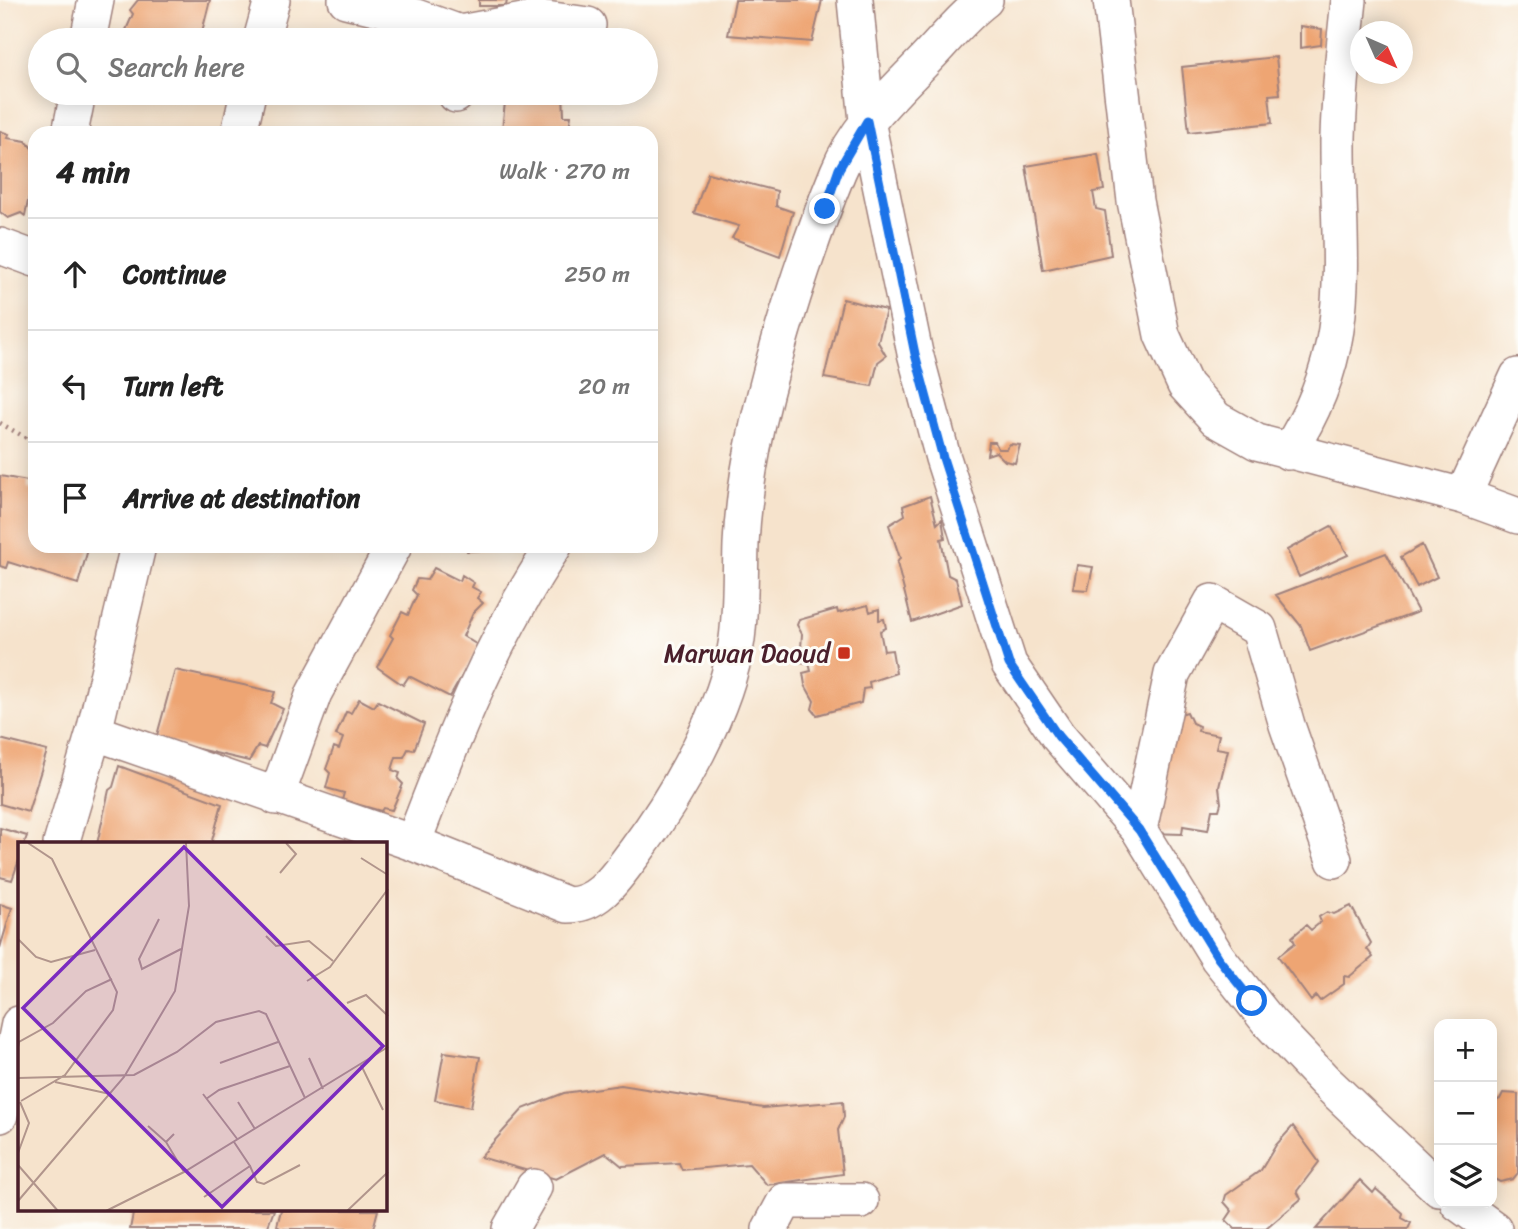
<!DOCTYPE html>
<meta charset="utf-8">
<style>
:root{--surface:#fff;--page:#f2f2f2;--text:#222;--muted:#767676;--line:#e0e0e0}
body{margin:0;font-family:Sriracha,sans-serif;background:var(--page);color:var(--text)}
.controls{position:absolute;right:21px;bottom:21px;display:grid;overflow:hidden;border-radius:14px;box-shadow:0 4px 18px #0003}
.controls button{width:63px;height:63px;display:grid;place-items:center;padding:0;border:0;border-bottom:2px solid var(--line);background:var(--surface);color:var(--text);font:35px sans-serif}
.compass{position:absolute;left:1350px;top:21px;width:63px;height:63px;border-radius:50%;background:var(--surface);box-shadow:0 4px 18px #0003;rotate:135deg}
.stop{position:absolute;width:21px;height:21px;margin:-16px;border:5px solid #1a73e8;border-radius:50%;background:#fff}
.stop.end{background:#1a73e8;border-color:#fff;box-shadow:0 2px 7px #0008}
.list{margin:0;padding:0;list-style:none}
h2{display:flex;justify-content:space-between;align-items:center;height:91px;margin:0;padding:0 28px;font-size:30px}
h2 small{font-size:23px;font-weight:400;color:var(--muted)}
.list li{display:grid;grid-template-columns:46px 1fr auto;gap:21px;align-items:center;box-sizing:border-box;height:112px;padding:0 28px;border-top:2px solid var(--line)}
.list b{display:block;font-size:26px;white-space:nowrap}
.list em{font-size:23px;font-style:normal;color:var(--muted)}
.icon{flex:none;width:38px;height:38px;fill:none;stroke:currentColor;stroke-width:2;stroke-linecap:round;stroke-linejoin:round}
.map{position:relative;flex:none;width:1518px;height:1229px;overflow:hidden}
.search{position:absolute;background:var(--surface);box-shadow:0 4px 18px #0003;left:28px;top:28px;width:630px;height:77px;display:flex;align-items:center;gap:18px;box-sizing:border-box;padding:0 24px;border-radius:38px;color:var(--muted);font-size:26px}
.panel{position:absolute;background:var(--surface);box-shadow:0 4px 18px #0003;left:28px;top:126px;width:630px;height:427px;border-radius:21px}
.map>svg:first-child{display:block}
.building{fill:#eea573}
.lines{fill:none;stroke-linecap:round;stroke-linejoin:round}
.minor-casing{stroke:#a0817c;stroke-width:38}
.path{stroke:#a0817c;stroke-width:4.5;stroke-dasharray:2 5;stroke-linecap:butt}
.minor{stroke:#fff;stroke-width:35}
.route{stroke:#1a73e8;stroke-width:9}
.poi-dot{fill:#c8321e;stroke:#fdfcf7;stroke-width:2.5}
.labels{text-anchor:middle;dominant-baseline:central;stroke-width:6;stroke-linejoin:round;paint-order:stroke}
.poi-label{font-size:26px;fill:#4a1f2b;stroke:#fdfcf7;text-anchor:end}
.inset-road{fill:none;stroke:#b1958c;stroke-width:2}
.view{fill:#7b2cbf;fill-opacity:0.15;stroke:#7b2cbf;stroke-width:3.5}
.inset-edge{fill:none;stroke:#4a1f2b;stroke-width:3.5}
</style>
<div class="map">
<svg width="1518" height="1229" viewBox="0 0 1518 1229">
<rect width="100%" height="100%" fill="#fdfcf7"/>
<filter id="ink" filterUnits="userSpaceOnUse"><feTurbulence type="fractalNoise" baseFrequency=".0143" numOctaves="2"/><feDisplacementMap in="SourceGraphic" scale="14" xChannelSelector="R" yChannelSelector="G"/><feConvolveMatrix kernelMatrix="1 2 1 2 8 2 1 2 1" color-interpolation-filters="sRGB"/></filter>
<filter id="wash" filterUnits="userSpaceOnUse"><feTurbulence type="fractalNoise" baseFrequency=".00686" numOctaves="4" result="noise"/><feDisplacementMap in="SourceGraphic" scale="28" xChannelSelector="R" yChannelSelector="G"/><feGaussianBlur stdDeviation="1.57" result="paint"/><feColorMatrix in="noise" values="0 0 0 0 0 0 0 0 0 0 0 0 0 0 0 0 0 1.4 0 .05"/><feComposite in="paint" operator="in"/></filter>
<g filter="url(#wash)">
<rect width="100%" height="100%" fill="#f6e3cc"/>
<g id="blocks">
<!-- building -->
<path class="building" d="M138,0h72l-10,40h-69l3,-6 -8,-4 7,-16 -3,-4z
M479,0h28l-1,6h-27z
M735,0h87l-10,42 -84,-7z
M1300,26l22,3 -1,16 -21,3z
M1276,57l4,37 -11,1 3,28 -83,9 -7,-65z
M393,93h55l-1,6z
M506,93h57l1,23h7l-3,17 -66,-3z
M0,131l9,3 -2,4 19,3 9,11v43l-6,1 -4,20 -4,-3 -13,5 -8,-6z
M1098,154l6,36 -11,2 3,17 9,2 6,44 -68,15 -17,-104z
M708,173l69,18 -1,15 17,6 -13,44 -48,-18 7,-12 -45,-13z
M843,299l43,11 -8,32 8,14 -8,6 -6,24 -48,-8z
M989,442h6l3,7h8l4,-5 10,1 -5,18 -10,-2 -9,-9 -9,3z
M0,476l28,5v8l7,1v56h54l-11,38 -70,-22 -2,6 -6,-2z
M930,496l7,28 5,-5 3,19 -4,1 7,36 8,4 6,25 -50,18 -15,-59 3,-5 -11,-33 16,-10 -2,-9z
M1331,526l17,29 -49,22 -12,-27z
M1422,545l15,32 -20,10 -16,-30z
M466,546h57v2l-56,3z
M1386,553l32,59 -108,39 -9,-25 -25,-31z
M1077,565l16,2 -5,23 -15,-1z
M434,568l26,13 2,-6 12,8 -2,4 9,5 -4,6 6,5 -10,10 -10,23 16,10 -29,51 -41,-21 -6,9 -26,-18 16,-29 -3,-3 12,-23 6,3 9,-20 -5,-5 5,-11 10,1z
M868,605l2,7 9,-3v11l5,-1 2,9 -6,3 4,20 8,-1 4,23 -27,9 1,6 -7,1 -2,14 -44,12 -5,-6 2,-8 -9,-16 -2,-12 8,-2 -2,-8 -9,-1 2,-28 -5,-9 2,-5 38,-11 1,4z
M175,670l100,22 -4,11 12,6 -18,39 -7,-2 -9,15 -93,-22z
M359,699l15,8 4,-6 46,23 -10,26 -6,-1 -4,8h-8l-4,13 8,3 -2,6 5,5 -11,26 -9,-2 -2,3 -39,-11 2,-7 -18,-5 4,-15 -4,-4 8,-22 5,2 4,-11 -7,-3 10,-23 5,1z
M1187,712l5,11 7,3 -1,5 21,4 -3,13 12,2 -9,37 2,16 -2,7h-7l-4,20 -25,-4 -1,8 -32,-1 24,-117z
M0,739l47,12 -19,61 -28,-8z
M119,766l103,38 -11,40h-114l12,-54 4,-3z
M0,828l27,8 -3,8h-5v16l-7,20 -12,-3z
M0,904l12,4 -12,40z
M1351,906l20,37 -4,6 6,8 -24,20 -5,-1v8l-24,17 -4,-5 -5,5 -33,-45 17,-13 -3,-6 14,-12 5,5 10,-8 -2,-5 8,-5 7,2z
M444,1052l36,5 -9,50 -36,-7z
M621,1085l142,23 80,-7 1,16 -6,13 5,44 -76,11 -18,-21 -67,6 -3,-7 -57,3 -16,-13 -50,26 -76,-22 43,-48 41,-16z
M1503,1093l15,1v79l-5,6 -13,3 -8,-4v-75l8,-4z
M1293,1126l26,36 -22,29 4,8 -35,30h-31l-9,-9 6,-9 -8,-9 2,-7 35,-25 15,-25z
M1360,1180l13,13 3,-4 27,24 -1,5 9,5 -3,6h-92z
M120,1210h154l-7,19h-137l3,-15z
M281,1210h97l-5,19h-91l-5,-3z"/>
</g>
</g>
<g filter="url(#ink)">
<use href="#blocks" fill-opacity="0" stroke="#a0817c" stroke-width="2"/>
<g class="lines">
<defs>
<path id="minor" d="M346,0l70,17 44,16 1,7
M855,0l12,121 48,232 28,105 66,206 49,72 81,94 79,128 51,64 56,59 114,108
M1111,0l24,201 27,134 23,50 31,34 41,23 206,54 55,20
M460,33l79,-15 49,7
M88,40l8,-40
M261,40l11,-40
M456,95v-2
M70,133l8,-40
M239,133l9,-40
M0,246l35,13
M1288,452c71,-107 49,-195 50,-314 1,-46 6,-92 11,-138
M1463,496l55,-120
M94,732l319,111 155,62c32,0 49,-30 67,-53 42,-56 92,-143 102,-213 4,-32 3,-63 4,-95 2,-41 8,-80 17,-120 18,-81 49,-176 80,-252 19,-47 57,-80 91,-116 18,-19 35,-40 56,-56
M276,797l38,-104 80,-147
M1139,830l33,-156 40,-72 47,27 28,96 47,135
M413,843c39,-103 79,-204 141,-297
M61,844l33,-112 44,-186
M0,1115l19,-91
M1458,1203l36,26
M510,1229l24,-42
M770,1229l15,-28h76"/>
</defs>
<!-- minor casing -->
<use href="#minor" class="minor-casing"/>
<!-- path -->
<path class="path" d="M0,423l35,20"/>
<!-- minor -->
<use href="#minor" class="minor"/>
</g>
</g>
<g class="lines" filter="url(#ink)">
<!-- route -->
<path class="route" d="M825,209l14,-40 28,-48 48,233 28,104 66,206 49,72 81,94 79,128 34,43"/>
</g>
<!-- markers -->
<rect class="poi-dot" x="837" y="646" width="14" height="14" rx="3.5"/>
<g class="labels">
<!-- poi labels -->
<g class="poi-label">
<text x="830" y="653">Marwan Daoud</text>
</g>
</g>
<!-- overview -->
<g transform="translate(18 842)">
<rect width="369" height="369" fill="#f6e3cc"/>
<path class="inset-road" d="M343,16l27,17M262,31l16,-19 -10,-11M141,77l-20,40 3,10 39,-20M248,94l10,10 33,-5 24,20M0,97l18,18 15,5 44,-12M289,139l23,-14 58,-78M329,161l19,-8 22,21M0,205l1,-5 34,-19 33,-32 26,-12M291,216l14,31M202,221l58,-21M343,223l22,45M0,236l116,-3 43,-23 39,-30 43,-11 7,3 39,84M37,240l55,12M185,252l35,46M188,257l13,-9 71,-24M3,259l44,-26 48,-65 4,-18 -65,-133 -24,-16M220,260l17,27M130,284l18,16M156,292l-8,8 18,30M0,311l11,-30 -9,-21M0,323l40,46M232,324l7,16 7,2 36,-19M186,355l46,-31 -16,-24M0,359l106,-124 51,-86 14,-85 -3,-63M88,369l78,-39 204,-125M329,369l41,-39"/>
<path class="view" d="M166,5l199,199 -161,161 -199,-199z"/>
<rect width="369" height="369" class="inset-edge"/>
</g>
</svg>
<div class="controls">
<button>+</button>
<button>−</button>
<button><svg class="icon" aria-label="layers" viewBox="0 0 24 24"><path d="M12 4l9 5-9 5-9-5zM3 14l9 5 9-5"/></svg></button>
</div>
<svg class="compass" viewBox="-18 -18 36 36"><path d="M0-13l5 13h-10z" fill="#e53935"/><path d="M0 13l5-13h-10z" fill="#767676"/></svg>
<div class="stop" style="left:1252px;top:1001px"></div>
<div class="stop end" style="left:825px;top:209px"></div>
<div class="search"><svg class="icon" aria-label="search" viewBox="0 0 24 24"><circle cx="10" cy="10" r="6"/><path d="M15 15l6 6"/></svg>Search here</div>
<section class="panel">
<h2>4 min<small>Walk · 270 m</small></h2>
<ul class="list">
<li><svg class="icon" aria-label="ahead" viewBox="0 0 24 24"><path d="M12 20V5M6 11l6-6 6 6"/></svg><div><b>Continue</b></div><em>250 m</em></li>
<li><svg class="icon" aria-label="left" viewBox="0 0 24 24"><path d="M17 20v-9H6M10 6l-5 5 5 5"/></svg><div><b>Turn left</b></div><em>20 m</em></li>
<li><svg class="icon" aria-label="arrive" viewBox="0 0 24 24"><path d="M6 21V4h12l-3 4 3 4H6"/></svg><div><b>Arrive at destination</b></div></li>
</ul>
</section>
</div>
